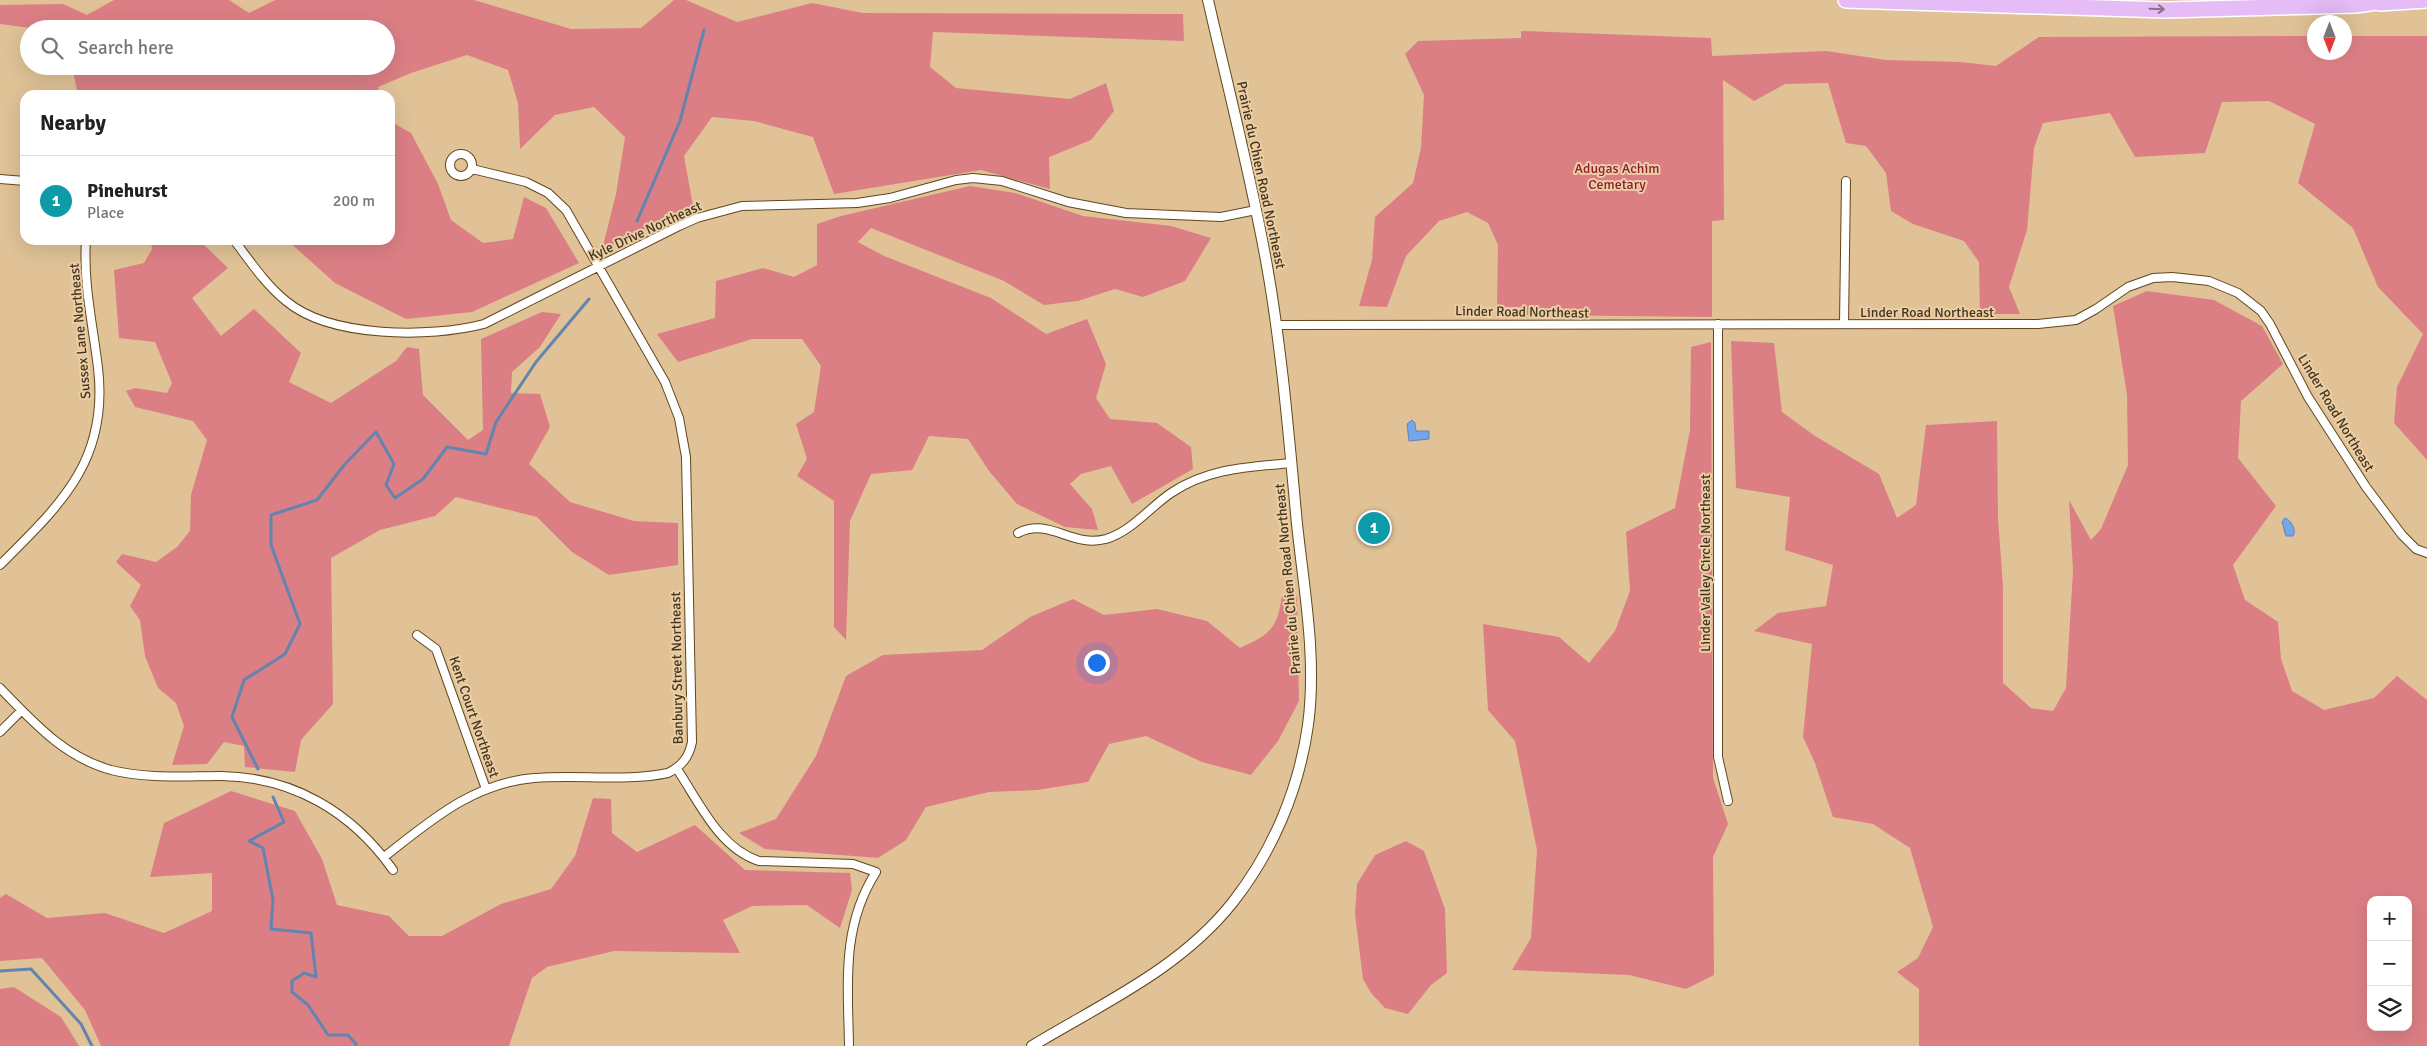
<!DOCTYPE html>
<meta charset="utf-8">
<style>
:root{--surface:#fff;--page:#f2f2f2;--text:#222;--muted:#767676;--line:#e0e0e0;--accent:#2563eb}
body{margin:0;font-family:Signika,sans-serif;background:var(--page);color:var(--text)}
.controls{position:absolute;right:15px;bottom:15px;display:grid;overflow:hidden;border-radius:10px;box-shadow:0 5px 20px #0002}
.controls button{width:45px;height:45px;display:grid;place-items:center;padding:0;border:0;border-bottom:1px solid var(--line);background:var(--surface);color:var(--text);font:25px sans-serif}
.compass{position:absolute;left:2307px;top:15px;width:45px;height:45px;border-radius:50%;background:var(--surface);box-shadow:0 5px 20px #0002;rotate:180deg}
.you{position:absolute;left:1096px;top:662px;width:18px;height:18px;margin:-12px;border:4px solid #fff;border-radius:50%;background:#1a73e8;box-shadow:0 0 0 8px #1a73e833}
.badge{display:grid;place-items:center;width:32px;height:32px;border-radius:50%;background:var(--accent);color:#fff;font-size:16px;font-weight:700}
.pin{position:absolute;translate:-50% -50%;border:2px solid #fff;box-shadow:0 1px 5px #0006}
.list{margin:0;padding:0;list-style:none}
h2{display:flex;justify-content:space-between;align-items:center;height:65px;margin:0;padding:0 20px;font-size:21px}
h2 small{font-size:16px;font-weight:400;color:var(--muted)}
.list li{display:grid;grid-template-columns:32px 1fr auto;gap:15px;align-items:center;box-sizing:border-box;height:90px;padding:0 20px;border-top:1px solid var(--line)}
.list b{display:block;font-size:19px;white-space:nowrap}
.list p{margin:0;font-size:16px;white-space:nowrap;color:var(--muted)}
.list em{font-size:16px;font-style:normal;color:var(--muted)}
.icon{flex:none;width:28px;height:28px;fill:none;stroke:currentColor;stroke-width:2;stroke-linecap:round;stroke-linejoin:round}
.map{position:relative;flex:none;width:2427px;height:1046px;overflow:hidden}
.search{position:absolute;background:var(--surface);box-shadow:0 5px 20px #0002;left:20px;top:20px;width:375px;height:55px;display:flex;align-items:center;gap:12px;box-sizing:border-box;padding:0 18px;border-radius:28px;color:var(--muted);font-size:19px}
.panel{position:absolute;background:var(--surface);box-shadow:0 5px 20px #0002;left:20px;top:90px;width:375px;height:155px;border-radius:15px}
.map>svg:first-child{display:block}
.green{fill:#db7f85;fill-rule:evenodd}
.water{fill:#73a6ec;stroke:#6484b0}
.lines{fill:none;stroke-linecap:round;stroke-linejoin:round}
.stream{stroke:#6484b0;stroke-width:3}
.minor-casing{stroke:#61471f;stroke-width:10}
.tertiary-casing{stroke:#61471f;stroke-width:12}
.motorway-casing{stroke:#fff;stroke-width:18}
.minor{stroke:#fff;stroke-width:8}
.tertiary{stroke:#fff;stroke-width:10}
.motorway{stroke:#e5bcf6;stroke-width:15}
.oneway{stroke:#8b7282}
.labels{text-anchor:middle;dominant-baseline:central;stroke-width:4;stroke-linejoin:round;paint-order:stroke}
.park-label{font-size:14px;fill:#8e1f33;stroke:#edcea3}
.street-label{font-size:14px;fill:#413523;stroke:#edcea3}
</style>
<div class="map">
<svg width="2427" height="1046" viewBox="0 0 2427 1046">
<rect width="100%" height="100%" fill="#e0c296"/>
<!-- green -->
<path class="green" d="M114,0h115l20,13 26,-13h199l97,29 70,-1 33,-28h12l51,22 75,-19 51,10 320,1 1,27 -251,-9 -3,35 26,21 114,11 36,-16 8,28 -23,29 -42,17 1,32 -69,-19 -147,24 -21,-57 -59,-16 -42,-4 -28,39 9,50 -91,44 14,-56 9,-57 -31,-30 -39,8 -35,34 -2,-46 -10,-33 -41,-15 -56,18 -33,14 2,8h-302l-6,-29h314v-37h-348l-38,-5v-19l63,-1 24,11z
M1521,31l190,7 1,18 114,-5 60,9 74,2 36,4 43,-29 275,-1v16h30l1,-16h82v424l-33,-37 3,-36 26,-53 -45,-47 -25,-59 -55,-45 17,-59 -46,-23 -47,1 -17,51 -70,4 -25,-44 -67,10 -9,25 -7,82 -18,57 11,27h-40l-1,-52 -15,-21 -51,-17 -22,-13 -5,-38 -20,-27 -20,-3 -18,-60 -43,1 -31,17 -31,-21 1,140 -12,1v96l-189,-2v-8h-26l1,-62 -10,-22 -21,-11 -28,9 -33,35 -19,51 -28,-1 13,-46 3,-43 38,-34 8,-35 3,-53 -19,-41 13,-13 103,-3z
M390,121l21,12 27,51 13,36 32,23 30,-4 11,-42 22,11 33,55 -107,49 -66,7 -71,-36 -48,-43h103z
M970,186l45,7 68,23 88,10 40,12 -26,43 -42,16 -28,-8 -37,12 -34,4 -40,-24 -133,-53 -13,14 26,14 107,42 55,36 41,-15 19,45 -10,34 14,21 47,4 34,24 2,22 -61,35 -21,-38 -30,8 -11,10 22,25 6,21 -33,-3 -48,-23 -28,-33 -21,-32 -39,-3 -17,34 -41,4 -21,47 -4,119 -12,-13v-126l-37,-25 10,-17 -11,-35 18,-12 7,-46 -19,-27h-50l-74,23 -21,-28 58,-16 1,-37 47,-13 31,9 23,-12v-41l24,-8z
M151,240h48l29,28 -36,30 29,38 33,-27 47,44 -12,29 42,21 65,-42 11,-14 12,2 4,46 45,45 15,-10 -2,-91 61,-27 19,2 -21,33 -28,25 -1,21 29,1 10,33 -21,37 41,38 64,19 44,2v42l-69,10 -37,-23 -35,-35 -81,-20 -21,19 -55,14 -49,28 2,146 -32,36 -6,32 -50,-5 -1,-21 -20,-4 -17,22 -35,1 12,-39 -8,-23 -18,-15 -13,-32 -5,-36 -10,-14 11,-21 -25,-23 6,-8 34,8 21,-15 13,-16 1,-36 16,-55 -14,-19 -58,-14 -9,-16 9,-3 32,5 5,-10 -17,-41 -36,-4 -5,-68 30,-7 8,-14z
M2147,291l67,9 48,26 21,38 -42,37 -3,57 38,48 -43,59 12,35 33,22 3,37 11,32 32,19 50,-12 23,-22 30,24v346h-508v-57l-22,-17 21,-14 15,-31 -23,-79 -37,-24 -40,-7 -18,-54 -12,-26 9,-93 -58,-13 24,-18 48,-7 7,-41 -48,-15 5,-53 -54,-9 -5,-147 43,2 8,69 33,24 64,38 18,44 19,-13 10,-80 71,-4 1,97 5,69v96l28,25 22,3 13,-23 7,-117 -4,-71 22,40 10,-11 27,-64 -1,-70 -14,-89zM2371,900h37v127h-37z
M1711,342l2,436 15,46 -15,33 1,118 -28,14 -57,-14 -117,-5 19,-32 6,-88 -22,-109 -27,-31 -5,-86 76,13 30,26 26,-32 15,-40 -4,-59 49,-24 15,-78 1,-83z
M1282,596l15,1 2,104 -21,40 -27,34 -49,-13 -56,-26 -37,8 -21,38 -51,8 -48,2 -63,15 -20,33 -28,18 -113,-9 -26,-16 37,-14 40,-63 30,-80 37,-21 99,-5 48,-33 43,-18 31,16 53,-6 50,12 33,27c29,-13 37,-18 42,-52z
M231,791l64,20 27,48 15,46 52,11 20,20h33l59,-32 50,-15 24,-33 18,-58 18,1 1,34 25,19 58,-27 50,45 105,3 2,17 -12,38 -33,-23 -55,1 -29,14 17,33 -126,-2 -67,16 -15,11 -23,68h-408l-16,-36 -43,-52 -42,3v-63l6,-4 41,24 58,-5 59,20 48,-22v-38l-62,4 14,-54z
M1406,841l18,10 21,58 2,64 -16,12 -23,29 -23,-6 -14,-15 -8,-14 -8,-65 2,-30 18,-29z
M14,987l47,30 18,29h-79v-57z"/>
<!-- water -->
<path class="water" d="M1412,420l3,3 1,8h13v8l-20,2 -2,-17z
M2285,518c6,2 12,12 8,18h-7c-2,-5 -2,-9 -4,-14z"/>
<g class="lines">
<!-- stream -->
<path class="stream" d="M637,221l43,-100 24,-91
M258,769l-26,-52 12,-37 41,-26 15,-30 -29,-79v-30l46,-15 28,-36 31,-32 18,32 -8,21 9,13 28,-19 24,-32 39,7 10,-32 40,-60 53,-63
M273,797l11,25 -35,19 14,7 10,52 -2,29 40,4 5,44 -12,-4 -12,8v11l16,13 20,30h20l8,9 -1,2
M0,971l31,-2 50,55 11,22"/>
<defs>
<path id="minor" d="M450 165a11 11 0 1 1 22 0a11 11 0 1 1-22 0Z
M0,179l25,2
M234,240c16,21 31,44 52,61 44,37 144,37 198,23l195,-98 18,-8 45,-12 115,-3 33,-5 66,-18 17,-2 29,3 66,21 58,11 95,4 35,-7
M1718,324v433l10,44
M1844,324l2,-143
M1276,325l762,-1 38,-4 20,-11 32,-22 25,-9 19,-1 37,4 29,12 23,18 9,13 38,73 58,90 36,48 14,14 11,4
M1018,533c32,-16 53,15 88,6 26,-8 43,-31 65,-46 37,-25 78,-26 121,-30
M0,565c60,-60 109,-104 98,-197 -5,-43 -15,-84 -12,-128
M417,635l19,14 50,140
M0,688c33,34 64,69 111,82 36,9 73,6 110,6 72,1 131,36 172,94
M0,732l21,-21
M677,769c22,33 42,79 82,92l94,3 23,8c-35,55 -28,112 -27,174
M384,857c46,-36 89,-74 150,-79 44,-4 91,4 134,-5 14,-7 21,-16 24,-31l-6,-285 -7,-39 -14,-36 -99,-172 -18,-17 -22,-11 -54,-13"/>
<path id="tertiary" d="M1032,1046c71,-43 148,-77 201,-144 40,-51 66,-113 75,-177 9,-67 -4,-135 -11,-201 -8,-86 -15,-173 -30,-258 -16,-90 -39,-178 -59,-266"/>
<path id="motorway" d="M1846,0l320,10 190,-5 34,-5
M2380,3l47,-3"/>
</defs>
<!-- minor casing -->
<use href="#minor" class="minor-casing"/>
<!-- tertiary casing -->
<use href="#tertiary" class="tertiary-casing"/>
<!-- motorway casing -->
<use href="#motorway" class="motorway-casing"/>
<!-- minor -->
<use href="#minor" class="minor"/>
<!-- tertiary -->
<use href="#tertiary" class="tertiary"/>
<!-- motorway -->
<use href="#motorway" class="motorway"/>
</g>
<!-- one-way arrows -->
<defs><path id="oneway-shaft" d="M-6 0H5M1.5-3L5.5 0L1.5 3" fill="none" stroke-width="1.6" stroke-linecap="round" stroke-linejoin="round" transform="scale(1.25)"/></defs>
<use class="oneway" href="#oneway-shaft" transform="translate(2157 9) rotate(2)"/>
<g class="labels">
<!-- park labels -->
<g class="park-label">
<text x="1617" y="168">Adugas Achim<tspan x="1617" dy="16">Cemetary</tspan></text>
</g>
<!-- street labels -->
<g class="street-label">
<text transform="translate(1261 175) rotate(78)">Prairie du Chien Road Northeast</text>
<text transform="translate(645 231) rotate(-25)">Kyle Drive Northeast</text>
<text transform="translate(1522 312) rotate(1)">Linder Road Northeast</text>
<text x="1927" y="312">Linder Road Northeast</text>
<text transform="translate(80 331) rotate(-95)">Sussex Lane Northeast</text>
<text transform="translate(2336 413) rotate(59)">Linder Road Northeast</text>
<text transform="translate(1705 563) rotate(-90)">Linder Valley Circle Northeast</text>
<text transform="translate(1288 579) rotate(-95)">Prairie du Chien Road Northeast</text>
<text transform="translate(677 668) rotate(-91)">Banbury Street Northeast</text>
<text transform="translate(474 717) rotate(71)">Kent Court Northeast</text>
</g>
</g>
</svg>
<div class="controls">
<button>+</button>
<button>−</button>
<button><svg class="icon" aria-label="layers" viewBox="0 0 24 24"><path d="M12 4l9 5-9 5-9-5zM3 14l9 5 9-5"/></svg></button>
</div>
<svg class="compass" viewBox="-18 -18 36 36"><path d="M0-13l5 13h-10z" fill="#e53935"/><path d="M0 13l5-13h-10z" fill="#767676"/></svg>
<div class="you"></div>
<div class="pin badge" style="left:1374px;top:528px;background:#0f9aa8">1</div>
<div class="search"><svg class="icon" aria-label="search" viewBox="0 0 24 24"><circle cx="10" cy="10" r="6"/><path d="M15 15l6 6"/></svg>Search here</div>
<section class="panel">
<h2>Nearby<small></small></h2>
<ul class="list">
<li><span class="badge" style="background:#0f9aa8">1</span><div><b>Pinehurst</b><p>Place</p></div><em>200 m</em></li>
</ul>
</section>
</div>
